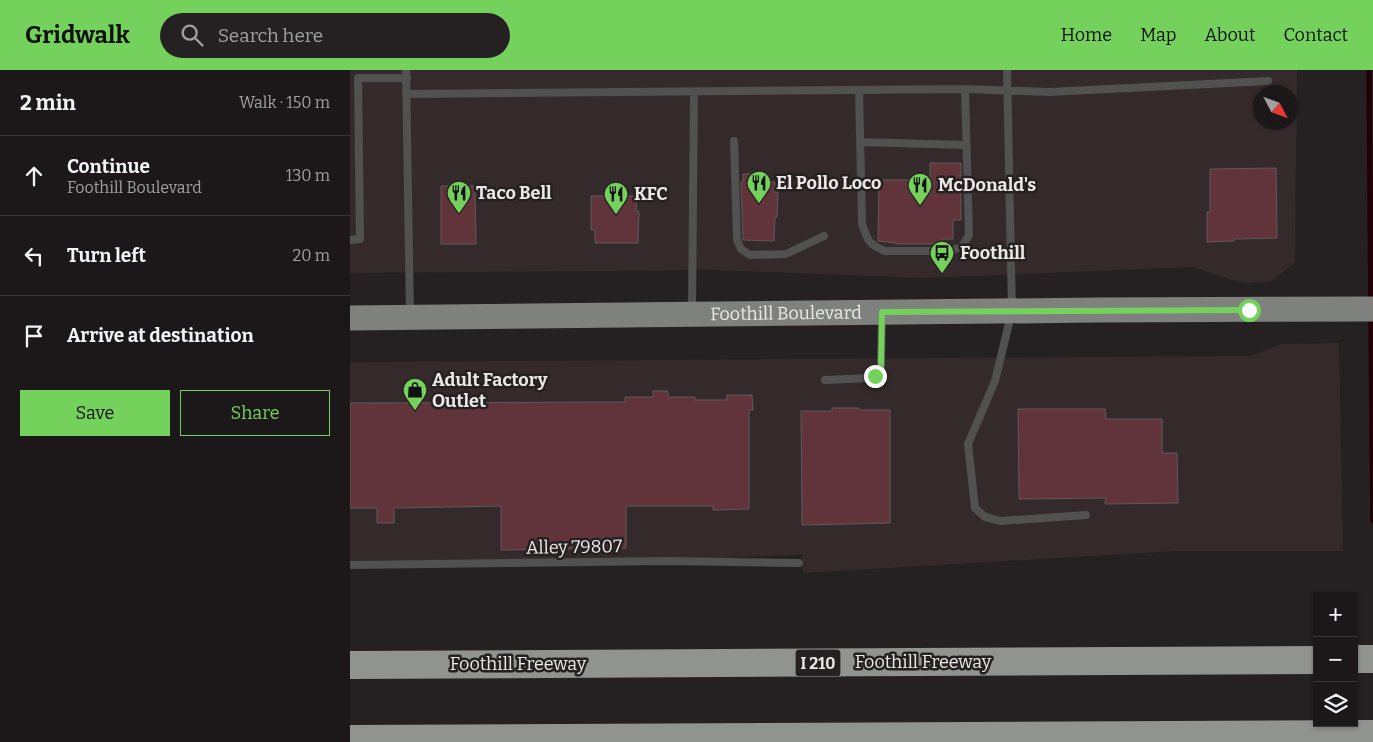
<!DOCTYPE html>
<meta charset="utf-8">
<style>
:root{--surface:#1c1819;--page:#252122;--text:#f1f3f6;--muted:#a0a0a2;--line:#3a3738;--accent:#74d25c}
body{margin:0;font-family:Bitter,serif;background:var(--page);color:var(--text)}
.controls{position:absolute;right:15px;bottom:15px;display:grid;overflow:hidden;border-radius:0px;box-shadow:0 1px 4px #0004}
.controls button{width:45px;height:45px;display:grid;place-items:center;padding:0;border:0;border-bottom:1px solid var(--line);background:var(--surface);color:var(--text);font:25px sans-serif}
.compass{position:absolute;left:903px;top:15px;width:45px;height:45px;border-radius:50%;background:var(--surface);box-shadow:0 1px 4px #0004;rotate:131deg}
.stop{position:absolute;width:15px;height:15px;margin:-11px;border:4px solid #74d25c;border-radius:50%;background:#fff}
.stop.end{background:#74d25c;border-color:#fff;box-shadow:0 1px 5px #0008}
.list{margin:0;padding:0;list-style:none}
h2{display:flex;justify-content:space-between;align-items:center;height:65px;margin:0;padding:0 20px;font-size:21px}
h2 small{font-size:16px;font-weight:400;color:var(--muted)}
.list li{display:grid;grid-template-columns:32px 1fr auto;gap:15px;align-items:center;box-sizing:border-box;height:80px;padding:0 20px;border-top:1px solid var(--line)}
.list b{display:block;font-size:19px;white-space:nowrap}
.list p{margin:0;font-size:16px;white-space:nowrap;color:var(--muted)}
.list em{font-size:16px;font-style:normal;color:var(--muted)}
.actions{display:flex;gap:10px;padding:15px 20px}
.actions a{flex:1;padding:11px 0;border:1px solid var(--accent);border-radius:0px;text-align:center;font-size:18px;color:var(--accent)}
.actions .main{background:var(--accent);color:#111}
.icon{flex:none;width:28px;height:28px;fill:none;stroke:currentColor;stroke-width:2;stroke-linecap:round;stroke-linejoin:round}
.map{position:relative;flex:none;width:1023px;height:672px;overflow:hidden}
header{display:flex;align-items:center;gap:30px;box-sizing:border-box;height:70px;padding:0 25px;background:var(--accent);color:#111}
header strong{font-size:24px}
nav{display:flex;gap:28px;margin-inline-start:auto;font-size:18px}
.search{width:350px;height:45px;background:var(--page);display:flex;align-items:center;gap:12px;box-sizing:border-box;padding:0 18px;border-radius:28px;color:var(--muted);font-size:19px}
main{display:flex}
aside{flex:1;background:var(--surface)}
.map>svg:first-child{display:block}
.built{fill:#352a2b;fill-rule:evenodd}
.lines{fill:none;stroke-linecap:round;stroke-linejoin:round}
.stream{stroke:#220007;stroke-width:5.5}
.building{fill:#60343a;stroke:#605a5a}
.lane{stroke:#505150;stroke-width:8}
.primary{stroke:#7e817d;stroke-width:25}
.highway{stroke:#90938f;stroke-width:28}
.route{stroke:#74d25c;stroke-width:6}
.labels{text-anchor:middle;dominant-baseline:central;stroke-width:5;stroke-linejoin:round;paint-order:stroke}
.shield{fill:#252021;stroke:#b0acac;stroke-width:1}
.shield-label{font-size:16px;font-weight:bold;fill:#ece8e8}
.poi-label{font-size:18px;font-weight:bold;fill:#ece8e8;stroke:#252021;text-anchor:start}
.street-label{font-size:18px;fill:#ece8e8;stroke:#252021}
</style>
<header>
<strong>Gridwalk</strong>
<div class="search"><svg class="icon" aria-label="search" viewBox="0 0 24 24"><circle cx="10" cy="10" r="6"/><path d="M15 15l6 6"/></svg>Search here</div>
<nav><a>Home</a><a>Map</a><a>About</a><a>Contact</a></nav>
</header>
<main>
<aside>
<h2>2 min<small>Walk · 150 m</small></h2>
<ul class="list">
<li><svg class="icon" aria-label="ahead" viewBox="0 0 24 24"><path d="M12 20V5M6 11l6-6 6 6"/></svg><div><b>Continue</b><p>Foothill Boulevard</p></div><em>130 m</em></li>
<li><svg class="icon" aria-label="left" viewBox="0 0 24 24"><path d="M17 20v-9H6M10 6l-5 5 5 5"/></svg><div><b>Turn left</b></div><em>20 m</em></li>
<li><svg class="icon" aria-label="arrive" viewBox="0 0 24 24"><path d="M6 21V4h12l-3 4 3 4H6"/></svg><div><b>Arrive at destination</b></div></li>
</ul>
<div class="actions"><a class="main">Save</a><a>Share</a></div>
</aside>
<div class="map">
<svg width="1023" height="672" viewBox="0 0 1023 672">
<rect width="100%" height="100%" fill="#252021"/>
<!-- built -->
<path class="built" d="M0,0h947l-2,192 -23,19 -24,2 -10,-1 -45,-15 -268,11 -212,-8 -363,3zM911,22h30v30h-30z
M989,273l4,208h-167l-373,22 -1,-18 -89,3 -363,3v-199l900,-6 32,-12z"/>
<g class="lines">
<!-- stream -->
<path class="stream" d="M1019,0l2,234
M1021,246l2,205"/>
</g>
<!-- building -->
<path class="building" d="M580,93h31v57h-8v19h-10v5h-47v-1l-18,-2 1,-61h51z
M926,98l1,70 -43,1v2l-27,1v-30h3v-43z
M393,104h20v7l12,1 -1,10h4l-1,25h-2l-1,24 -31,-1 -2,-58h2z
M91,116h34l1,58h-35z
M241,126h46l-1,15h3l-1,32h-43v-13h-4z
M303,321h15v6h27v3h32v-5h25l1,15h-4v99l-36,1v-4h-87v42l-125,2v-44l-107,2v15h-17v-15h-27v-105l275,-1v-5h28z
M482,338h27v2h31v113l-88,2 -1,-114h31z
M668,339h87l1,10h56v34h15l1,50 -73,1 1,-6 -87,1z"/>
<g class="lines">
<!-- lane -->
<path class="lane" d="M56,0l4,245
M657,0l5,241 -17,70 -27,63 7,64 10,9 16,4 85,-6
M509,20l3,134c6,17 6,20 23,27h63l14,-4 7,-12 -4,-146
M56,24l559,-5 84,3 219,-11
M384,71l3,99 4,9 9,6 36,-1 38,-18
M510,72l106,3
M0,170l10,-1 -2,-161h49
M342,240l2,-218
M475,310l44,-2 9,-4 3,-7 1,-53
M0,495l319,-4 130,2"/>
<!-- primary -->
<path class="primary" id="s1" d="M0,248l748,-8 275,-1"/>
<!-- highway -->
<path class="highway" d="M1004,589h19
M0,595l967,-5
M0,669l1023,-5"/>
</g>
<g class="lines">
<!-- route -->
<path class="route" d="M525,306l3,-2 3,-7 1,-55 367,-2"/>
</g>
<!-- icons -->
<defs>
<symbol id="restaurant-pin" viewBox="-11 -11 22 30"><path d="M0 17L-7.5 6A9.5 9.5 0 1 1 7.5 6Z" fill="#74d25c" stroke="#252021"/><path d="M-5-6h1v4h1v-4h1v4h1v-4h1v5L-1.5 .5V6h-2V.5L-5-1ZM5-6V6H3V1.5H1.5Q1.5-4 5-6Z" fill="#111"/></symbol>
<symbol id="bus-pin" viewBox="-11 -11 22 30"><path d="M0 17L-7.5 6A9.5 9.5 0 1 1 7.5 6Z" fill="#74d25c" stroke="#252021"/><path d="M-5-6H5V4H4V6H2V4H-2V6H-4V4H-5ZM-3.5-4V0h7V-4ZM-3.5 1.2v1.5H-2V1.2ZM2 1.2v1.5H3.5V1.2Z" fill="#111"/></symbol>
<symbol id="shop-pin" viewBox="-11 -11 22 30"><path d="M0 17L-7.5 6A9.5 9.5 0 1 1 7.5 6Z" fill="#74d25c" stroke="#252021"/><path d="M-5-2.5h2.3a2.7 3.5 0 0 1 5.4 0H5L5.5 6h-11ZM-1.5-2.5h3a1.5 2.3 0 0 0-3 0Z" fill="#111"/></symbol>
</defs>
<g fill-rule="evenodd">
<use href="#restaurant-pin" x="395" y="99" width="28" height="38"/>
<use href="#restaurant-pin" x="556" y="101" width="28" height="38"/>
<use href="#restaurant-pin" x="95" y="109" width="28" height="38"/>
<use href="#restaurant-pin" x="252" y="110" width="28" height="38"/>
<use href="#bus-pin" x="578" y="169" width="28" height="38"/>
<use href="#shop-pin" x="51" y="306" width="28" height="38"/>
</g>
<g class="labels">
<!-- shield labels -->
<rect class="shield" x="445.5" y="579.5" width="45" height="27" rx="4"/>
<g class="shield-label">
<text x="468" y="593">I 210</text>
</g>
<!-- poi labels -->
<g class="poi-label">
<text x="426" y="113">El Pollo Loco</text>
<text x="588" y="115">McDonald's</text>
<text x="126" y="123">Taco Bell</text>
<text x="284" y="124">KFC</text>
<text x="610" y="183">Foothill</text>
<text x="82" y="310">Adult Factory<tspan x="82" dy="21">Outlet</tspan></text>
</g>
<!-- street labels -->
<g class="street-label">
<text stroke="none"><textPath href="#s1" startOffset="436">Foothill Boulevard</textPath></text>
<text transform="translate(224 477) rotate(-1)">Alley 79807</text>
<text x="573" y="592">Foothill Freeway</text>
<text x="168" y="594">Foothill Freeway</text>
</g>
</g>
</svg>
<div class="controls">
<button>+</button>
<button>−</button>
<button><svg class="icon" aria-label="layers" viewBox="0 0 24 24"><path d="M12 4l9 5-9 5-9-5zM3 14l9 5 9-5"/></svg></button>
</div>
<svg class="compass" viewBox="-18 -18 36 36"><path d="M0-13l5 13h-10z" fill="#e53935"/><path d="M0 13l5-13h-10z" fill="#a0a0a2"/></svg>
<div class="stop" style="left:899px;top:240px"></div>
<div class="stop end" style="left:525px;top:306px"></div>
</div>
</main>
